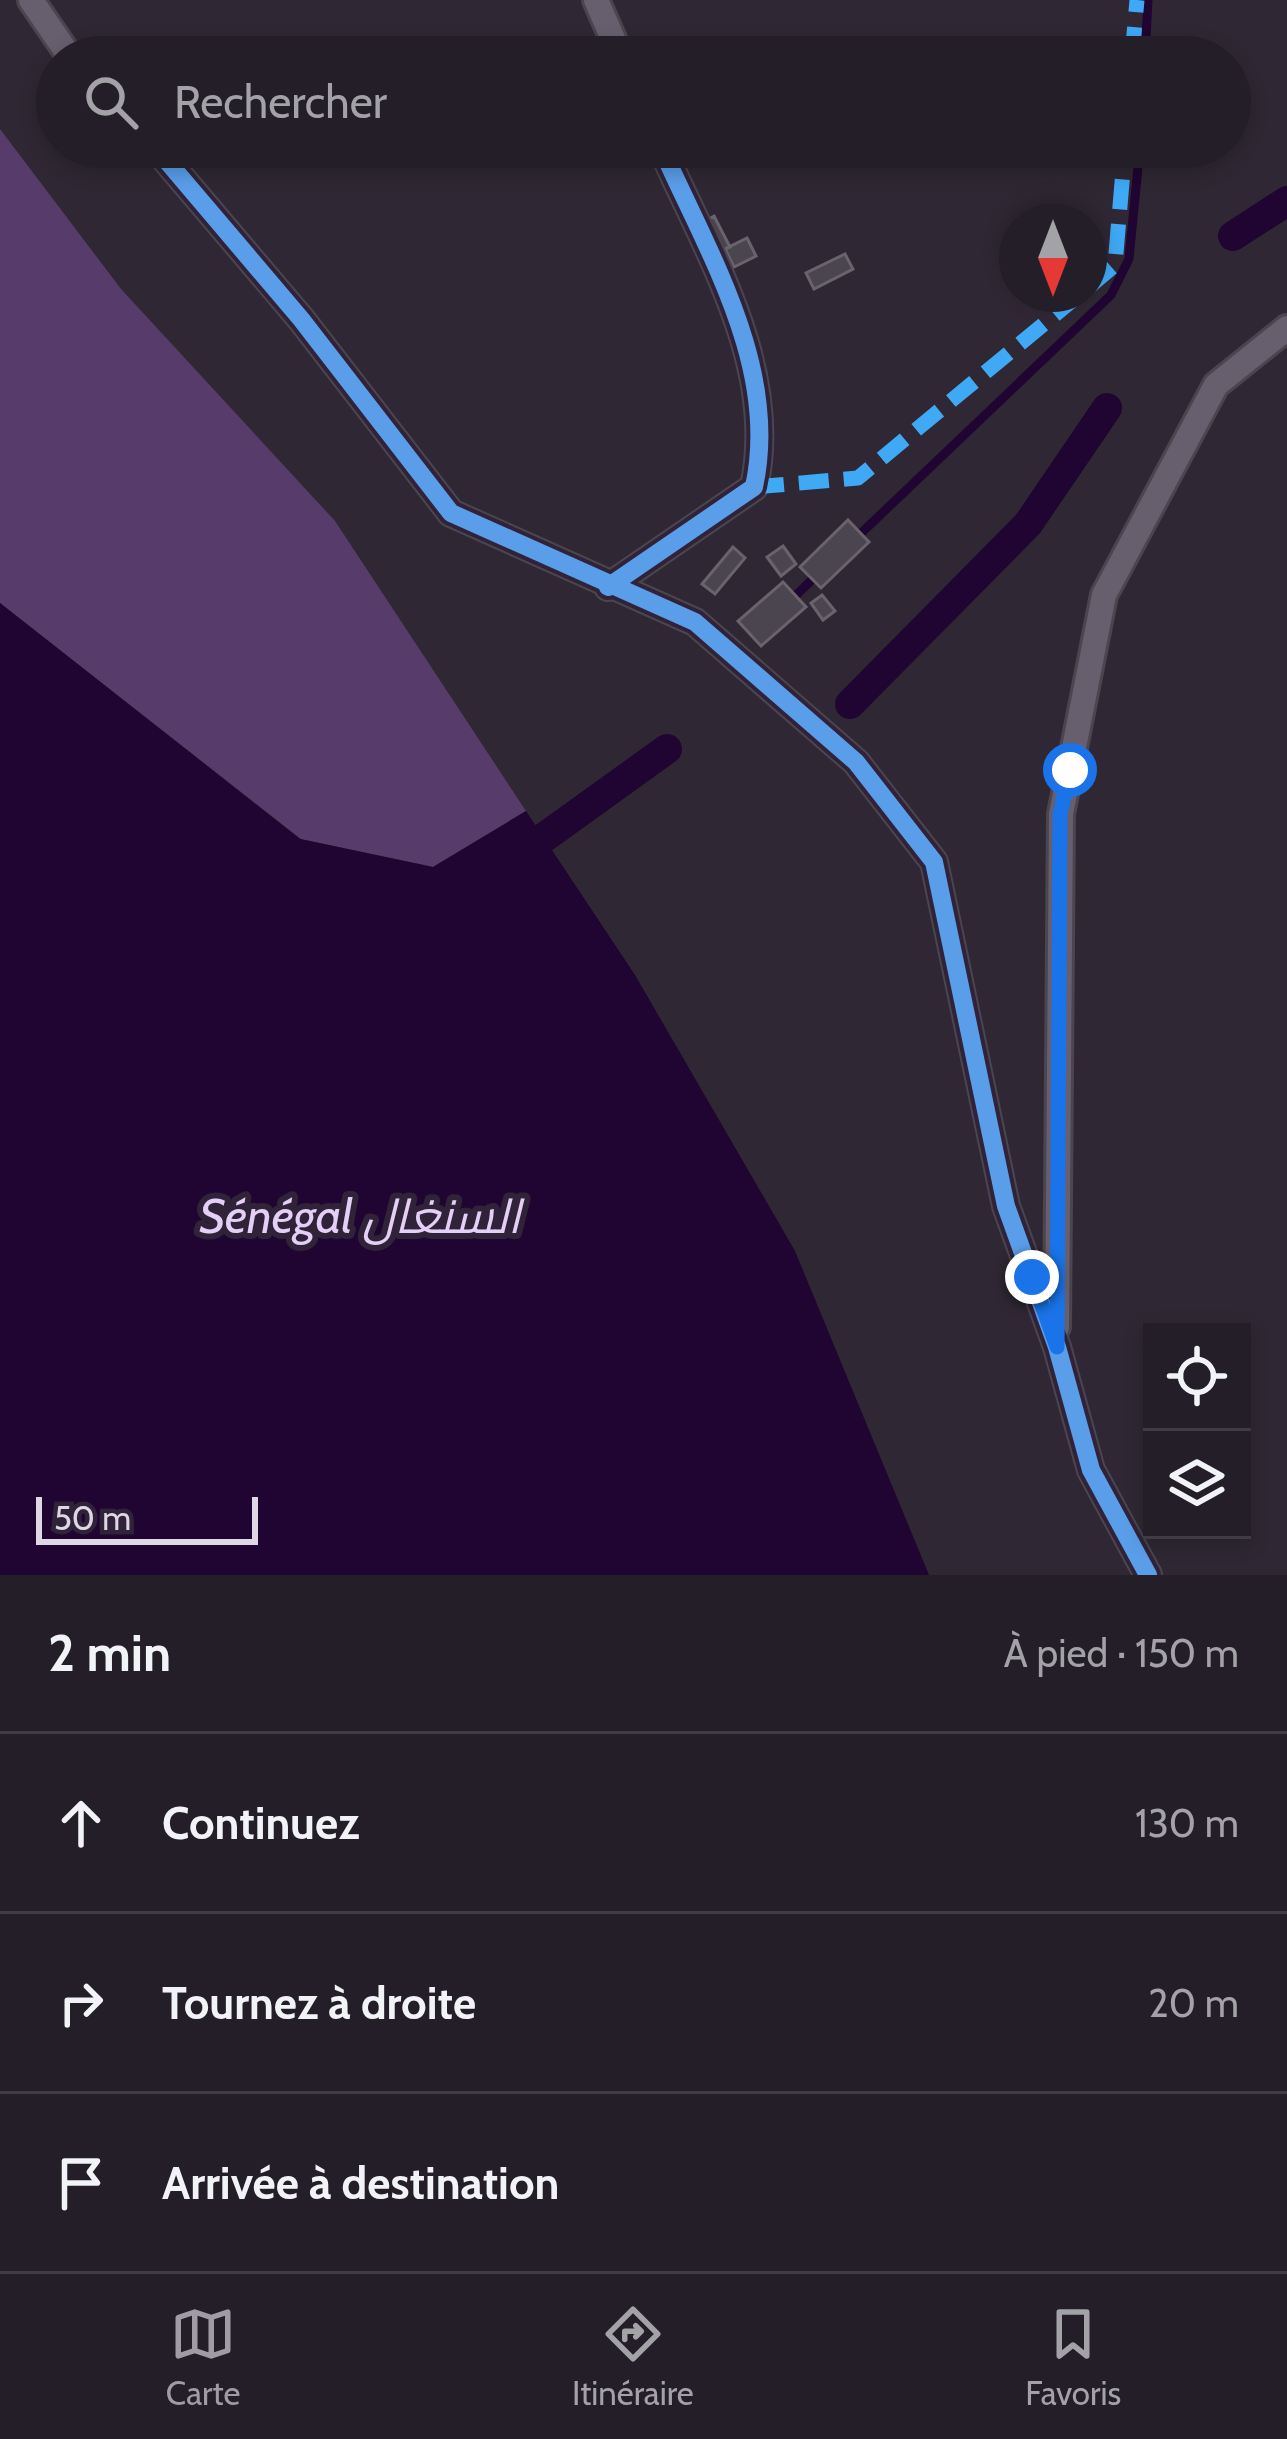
<!DOCTYPE html>
<html lang="fr">
<meta charset="utf-8">
<style>
:root{--surface:#231e27;--page:#2b272f;--text:#f1f3f6;--muted:#a3a2a7;--line:#403c44;--accent:#a19aa7}
body{margin:0;font-family:Cabin,Cairo,sans-serif;background:var(--page);color:var(--text)}
.controls{position:absolute;right:36px;bottom:36px;display:grid;overflow:hidden;border-radius:0px;box-shadow:0 6px 18px #0003}
.controls button{width:108px;height:108px;display:grid;place-items:center;padding:0;border:0;border-bottom:3px solid var(--line);background:var(--surface);color:var(--text);font:60px sans-serif}
.compass{position:absolute;left:999px;top:204px;width:108px;height:108px;border-radius:50%;background:var(--surface);box-shadow:0 6px 18px #0003;rotate:180deg}
.scale{position:absolute;left:36px;bottom:30px;width:222px;box-sizing:border-box;padding-left:12px;border:6px solid #dfd7e5;border-top:0;font-size:33px;line-height:42px;white-space:nowrap;color:#dfd7e5;-webkit-text-stroke:9px #302339;paint-order:stroke}
.stop{position:absolute;width:36px;height:36px;margin:-27px;border:9px solid #1a73e8;border-radius:50%;background:#fff}
.stop.end{background:#1a73e8;border-color:#fff;box-shadow:0 3px 12px #0008}
.list{margin:0;padding:0;list-style:none}
h2{display:flex;justify-content:space-between;align-items:center;height:156px;margin:0;padding:0 48px;font-size:51px}
h2 small{font-size:39px;font-weight:400;color:var(--muted)}
.list li{display:grid;grid-template-columns:78px 1fr auto;gap:36px;align-items:center;box-sizing:border-box;height:180px;padding:0 48px;border-top:3px solid var(--line)}
.list b{display:block;font-size:45px;white-space:nowrap}
.list em{font-size:39px;font-style:normal;color:var(--muted)}
.icon{flex:none;width:66px;height:66px;fill:none;stroke:currentColor;stroke-width:2;stroke-linecap:round;stroke-linejoin:round}
.map{position:relative;flex:none;width:1287px;height:1575px;overflow:hidden}
.search{position:absolute;background:var(--surface);box-shadow:0 6px 18px #0003;left:36px;right:36px;top:36px;height:132px;display:flex;align-items:center;gap:30px;box-sizing:border-box;padding:0 42px;border-radius:66px;color:var(--muted);font-size:45px}
.sheet{height:696px;background:var(--surface)}
nav{display:flex;justify-content:space-around;align-items:center;box-sizing:border-box;height:168px;border-top:3px solid var(--line);background:var(--surface);font-size:33px;color:var(--muted)}
nav a{display:grid;justify-items:center;gap:6px}
nav .on{color:var(--accent)}
.map>svg:first-child{display:block}
.green{fill:#573b6a}
.water{fill:#200431}
.lines{fill:none;stroke-linecap:round;stroke-linejoin:round}
.stream{stroke:#200431;stroke-width:9}
.canal{stroke:#200431;stroke-width:30}
.building{fill:#4b4550;stroke:#69636d;stroke-width:3}
.street-casing{stroke:#4b454f;stroke-width:30}
.street{stroke:#675f6e;stroke-width:24}
.quiet{stroke:#3fa9f5;stroke-width:15;stroke-dasharray:30 15;stroke-linecap:butt}
.cycleway-casing{stroke:#302339;stroke-width:26}
.cycleway{stroke:#5a9eea;stroke-width:18}
.route{stroke:#1a73e8;stroke-width:15}
.labels{text-anchor:middle;dominant-baseline:central;stroke-width:12;stroke-linejoin:round;paint-order:stroke}
.water-label{font-size:48px;font-style:italic;fill:#e5cff7;stroke:#302339}
</style>
<div class="map">
<svg width="1287" height="1575" viewBox="0 0 1287 1575">
<rect width="100%" height="100%" fill="#2f2834"/>
<!-- green -->
<path class="green" d="M0,129l121,160 214,232 191,290 -93,56 -132,-28 -301,-236z"/>
<!-- water -->
<path class="water" d="M0,603l300,236 133,28 93,-56 109,164 160,276 134,324h-929z"/>
<g class="lines">
<!-- stream -->
<path class="stream" d="M1145,57l3,-57
M855,539l256,-244 18,-36 11,-112
M790,601l31,-30"/>
<!-- canal -->
<path class="canal" d="M1233,236l54,-35
M850,704l178,-180 79,-116
M510,862l157,-113"/>
</g>
<!-- building -->
<path class="building" d="M714,216l16,31 -11,5 -15,-30z
M747,238l9,18 -22,11 -9,-18z
M845,254l8,15 -39,20 -8,-16z
M848,520l21,22 -48,46 -21,-21z
M783,546l13,18 -15,12 -14,-19z
M733,547l12,11 -30,36 -13,-10z
M783,582l23,25 -45,39 -23,-25z
M822,595l13,16 -12,9 -12,-17z"/>
<g class="lines">
<defs>
<path id="street" d="M31,0l39,57
M596,0l25,57
M155,147l146,172 150,194 244,109 161,140 78,100 72,344 51,141 34,123 57,105
M608,587l146,-100c26,-119 -46,-234 -93,-340
M1057,1327l4,-513 43,-219 112,-210 71,-57"/>
</defs>
<!-- street casing -->
<use href="#street" class="street-casing"/>
<!-- street -->
<use href="#street" class="street"/>
<!-- quiet -->
<path class="quiet" d="M1132,57l5,-57
M1089,287l26,-22 10,-118
M754,487l104,-9 222,-184"/>
<defs>
<path id="cycleway" d="M155,147l146,172 150,194 244,109 161,140 78,100 72,344 51,141 34,123 57,105
M608,587l146,-100c26,-119 -46,-234 -93,-340"/>
</defs>
<!-- cycleway casing -->
<use href="#cycleway" class="cycleway-casing"/>
<!-- cycleway -->
<use href="#cycleway" class="cycleway"/>
</g>
<g class="lines">
<!-- route -->
<path class="route" d="M1032,1277l25,70 3,-533 10,-44"/>
</g>
<g class="labels">
<!-- water labels -->
<g class="water-label">
<text x="360" y="1216">Sénégal السنغال</text>
</g>
</g>
</svg>
<div class="controls">
<button><svg class="icon" aria-label="locate" viewBox="0 0 24 24"><circle cx="12" cy="12" r="6"/><path d="M12 2v4M12 18v4M2 12h4M18 12h4"/></svg></button>
<button><svg class="icon" aria-label="layers" viewBox="0 0 24 24"><path d="M12 4l9 5-9 5-9-5zM3 14l9 5 9-5"/></svg></button>
</div>
<svg class="compass" viewBox="-18 -18 36 36"><path d="M0-13l5 13h-10z" fill="#e53935"/><path d="M0 13l5-13h-10z" fill="#a3a2a7"/></svg>
<div class="scale">50 m</div>
<div class="stop" style="left:1070px;top:770px"></div>
<div class="stop end" style="left:1032px;top:1277px"></div>
<div class="search"><svg class="icon" aria-label="search" viewBox="0 0 24 24"><circle cx="10" cy="10" r="6"/><path d="M15 15l6 6"/></svg>Rechercher</div>
</div>
<section class="sheet">
<h2>2 min<small>À pied · 150 m</small></h2>
<ul class="list">
<li><svg class="icon" aria-label="ahead" viewBox="0 0 24 24"><path d="M12 20V5M6 11l6-6 6 6"/></svg><div><b>Continuez</b></div><em>130 m</em></li>
<li><svg class="icon" aria-label="right" viewBox="0 0 24 24"><path d="M7 20v-9h11M14 6l5 5-5 5"/></svg><div><b>Tournez à droite</b></div><em>20 m</em></li>
<li><svg class="icon" aria-label="arrive" viewBox="0 0 24 24"><path d="M6 21V4h12l-3 4 3 4H6"/></svg><div><b>Arrivée à destination</b></div></li>
</ul>
</section>
<nav>
<a class="on"><svg class="icon" aria-label="map" viewBox="0 0 24 24"><path d="M3 6l6-2 6 2 6-2v14l-6 2-6-2-6 2zM9 4v14M15 6v14"/></svg>Carte</a>
<a><svg class="icon" aria-label="directions" viewBox="0 0 24 24"><path d="M12 3l9 9-9 9-9-9zM9 14v-3h6M13 9l2 2-2 2"/></svg>Itinéraire</a>
<a><svg class="icon" aria-label="saved" viewBox="0 0 24 24"><path d="M7 4h10v16l-5-4-5 4z"/></svg>Favoris</a>
</nav>
